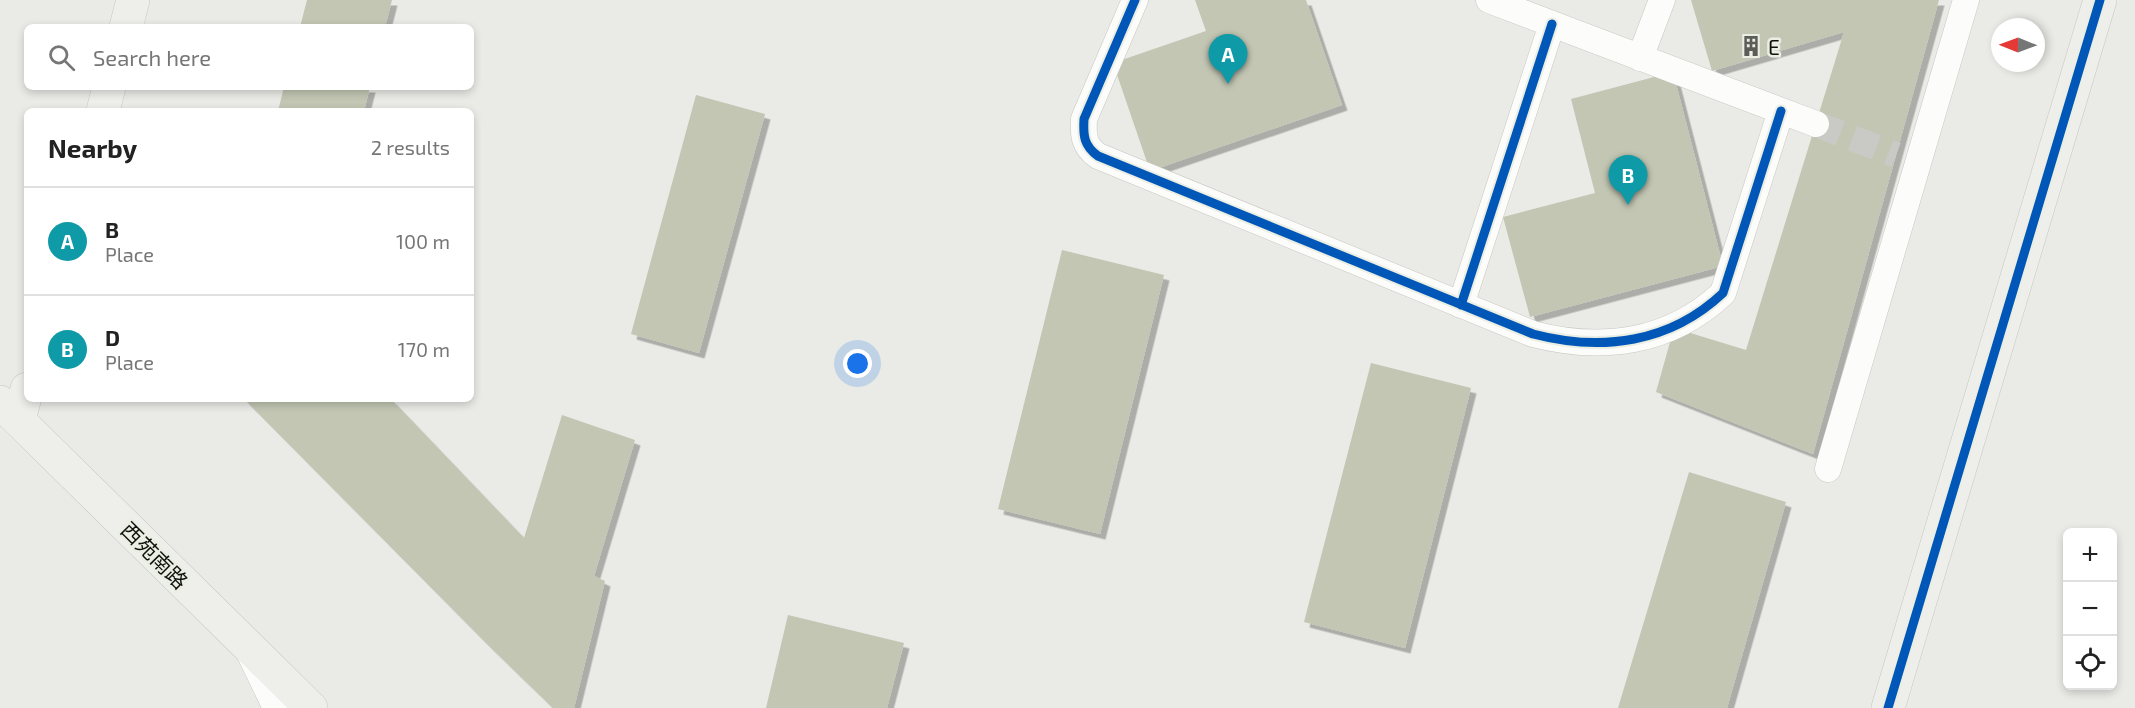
<!DOCTYPE html>
<meta charset="utf-8">
<style>
:root{--surface:#fff;--page:#f6f6f6;--text:#222;--muted:#767676;--line:#e0e0e0;--accent:#5c5d59}
body{margin:0;font-family:"Exo 2","Noto Sans SC",sans-serif;background:var(--page);color:var(--text)}
.controls{position:absolute;right:18px;bottom:18px;display:grid;overflow:hidden;border-radius:9px;box-shadow:0 3px 9px #0003}
.controls button{width:54px;height:54px;display:grid;place-items:center;padding:0;border:0;border-bottom:2px solid var(--line);background:var(--surface);color:var(--text);font:30px sans-serif}
.compass{position:absolute;left:1991px;top:18px;width:54px;height:54px;border-radius:50%;background:var(--surface);box-shadow:0 3px 9px #0003;rotate:271deg}
.you{position:absolute;left:858px;top:364px;width:21px;height:21px;margin:-15px;border:4px solid #fff;border-radius:50%;background:#1a73e8;box-shadow:0 0 0 9px #1a73e833}
.badge{display:grid;place-items:center;width:39px;height:39px;border-radius:50%;background:var(--accent);color:#fff;font-size:20px;font-weight:700}
.pin{position:absolute;translate:-50% -50px;filter:drop-shadow(0 2px 3px #0008)}
.pin::after{content:'';position:absolute;top:32px;width:21px;height:18px;background:inherit;clip-path:polygon(0 0,100% 0,50% 100%)}
.list{margin:0;padding:0;list-style:none}
h2{display:flex;justify-content:space-between;align-items:center;height:78px;margin:0;padding:0 24px;font-size:26px}
h2 small{font-size:20px;font-weight:400;color:var(--muted)}
.list li{display:grid;grid-template-columns:39px 1fr auto;gap:18px;align-items:center;box-sizing:border-box;height:108px;padding:0 24px;border-top:2px solid var(--line)}
.list b{display:block;font-size:22px;white-space:nowrap}
.list p{margin:0;font-size:20px;white-space:nowrap;color:var(--muted)}
.list em{font-size:20px;font-style:normal;color:var(--muted)}
.icon{flex:none;width:33px;height:33px;fill:none;stroke:currentColor;stroke-width:2;stroke-linecap:round;stroke-linejoin:round}
.map{position:relative;flex:none;width:2135px;height:708px;overflow:hidden}
.search{position:absolute;background:var(--surface);box-shadow:0 3px 9px #0003;left:24px;top:24px;width:450px;height:66px;display:flex;align-items:center;gap:15px;box-sizing:border-box;padding:0 21px;border-radius:9px;color:var(--muted);font-size:22px}
.panel{position:absolute;background:var(--surface);box-shadow:0 3px 9px #0003;left:24px;top:108px;width:450px;height:294px;border-radius:9px}
.map>svg:first-child{display:block}
.building{fill:#c2c6b3;filter:url(#shadow)}
.lines{fill:none;stroke-linecap:round;stroke-linejoin:round}
.street-tunnel{stroke:#c9cac5;stroke-width:26;stroke-dasharray:26 13;stroke-linecap:butt}
.street-casing{stroke:#c6c7c2;stroke-width:27}
.secondary-casing{stroke:#c6c7c2;stroke-width:34}
.street{stroke:#fcfcfb;stroke-width:26}
.secondary{stroke:#eeefeb;stroke-width:33}
.cycleway-casing{stroke:#ebeee3;stroke-width:13}
.cycleway{stroke:#0057b8;stroke-width:9}
.labels{text-anchor:middle;dominant-baseline:central;stroke-width:5;stroke-linejoin:round;paint-order:stroke}
.poi-label{font-size:21px;fill:#10110d;stroke:#ebeee3;text-anchor:start}
.street-label{font-size:21px;fill:#10110d;stroke:#ebeee3}
</style>
<div class="map">
<svg width="2135" height="708" viewBox="0 0 2135 708">
<defs>
<filter id="shadow"><feDropShadow dx="5.5" dy="5.5" stdDeviation="0" flood-color="#0004"/></filter>
</defs>
<rect width="100%" height="100%" fill="#eaebe6"/>
<!-- building -->
<path class="building" d="M307,0h85l-7,27h-85z
M1195,0h111l36,105 -192,66 -37,-108 93,-32z
M1691,0h248l-126,454 -157,-62 18,-64 72,22 98,-318 -132,39z
M1673,72l50,194 -193,51 -27,-100 92,-24 -24,-94z
M284,87h86l-6,24h-86z
M696,95l69,19 -66,239 -68,-19z
M1062,250l102,25 -64,259 -102,-25z
M1371,363l100,25 -66,260 -101,-26z
M244,399h147l133,139 38,-123 73,25 -41,136 11,5 -31,127h-21l-63,-61z
M1689,472l97,30 -59,206h-109z
M788,615l116,28 -17,65h-121z"/>
<g class="lines">
<!-- street-tunnel -->
<path class="street-tunnel" d="M1816,124l80,31"/>
<defs>
<path id="street" d="M1135,0l-51,119c-1,17 0,27 14,37l435,178c69,18 137,9 190,-41l58,-182
M1489,0l327,124
M1640,58l22,-58
M1461,305l91,-281
M1828,469l138,-469
M250,654l26,54"/>
<path id="secondary" d="M126,27l7,-27
M103,111l6,-24
M0,402l311,306
M19,420l8,-31
M1888,708l212,-708"/>
</defs>
<!-- street casing -->
<use href="#street" class="street-casing"/>
<!-- secondary casing -->
<use href="#secondary" class="secondary-casing"/>
<!-- street -->
<use href="#street" class="street"/>
<!-- secondary -->
<use href="#secondary" class="secondary"/>
<defs>
<path id="cycleway" d="M1135,0l-51,119c-1,17 0,27 14,37l435,178c69,18 137,9 190,-41l58,-182
M1461,305l91,-281
M1888,708l212,-708"/>
</defs>
<!-- cycleway casing -->
<use href="#cycleway" class="cycleway-casing"/>
<!-- cycleway -->
<use href="#cycleway" class="cycleway"/>
</g>
<!-- icons -->
<defs>
<symbol id="building-bare" viewBox="-9 -9 18 18"><path d="M-4-6H4V6H1V3H-1V6H-4ZM-2.5-4.3h1.7v1.8h-1.7ZM.8-4.3h1.7v1.8H.8ZM-2.5-1h1.7V.8h-1.7ZM.8-1h1.7V.8H.8Z" fill="#5c5d59" stroke="#ebeee3" stroke-width="2.5" paint-order="stroke"/></symbol>
</defs>
<g fill-rule="evenodd">
<use href="#building-bare" x="1736" y="31" width="30" height="30"/>
</g>
<g class="labels">
<!-- poi labels -->
<g class="poi-label">
<text x="1768" y="46">E</text>
</g>
<!-- street labels -->
<g class="street-label">
<text transform="translate(155 555) rotate(45)">西苑南路</text>
</g>
</g>
</svg>
<div class="controls">
<button>+</button>
<button>−</button>
<button><svg class="icon" aria-label="locate" viewBox="0 0 24 24"><circle cx="12" cy="12" r="6"/><path d="M12 2v4M12 18v4M2 12h4M18 12h4"/></svg></button>
</div>
<svg class="compass" viewBox="-18 -18 36 36"><path d="M0-13l5 13h-10z" fill="#e53935"/><path d="M0 13l5-13h-10z" fill="#767676"/></svg>
<div class="you"></div>
<div class="pin badge" style="left:1228px;top:84px;background:#0f9aa8">A</div>
<div class="pin badge" style="left:1628px;top:205px;background:#0f9aa8">B</div>
<div class="search"><svg class="icon" aria-label="search" viewBox="0 0 24 24"><circle cx="10" cy="10" r="6"/><path d="M15 15l6 6"/></svg>Search here</div>
<section class="panel">
<h2>Nearby<small>2 results</small></h2>
<ul class="list">
<li><span class="badge" style="background:#0f9aa8">A</span><div><b>B</b><p>Place</p></div><em>100 m</em></li>
<li><span class="badge" style="background:#0f9aa8">B</span><div><b>D</b><p>Place</p></div><em>170 m</em></li>
</ul>
</section>
</div>
